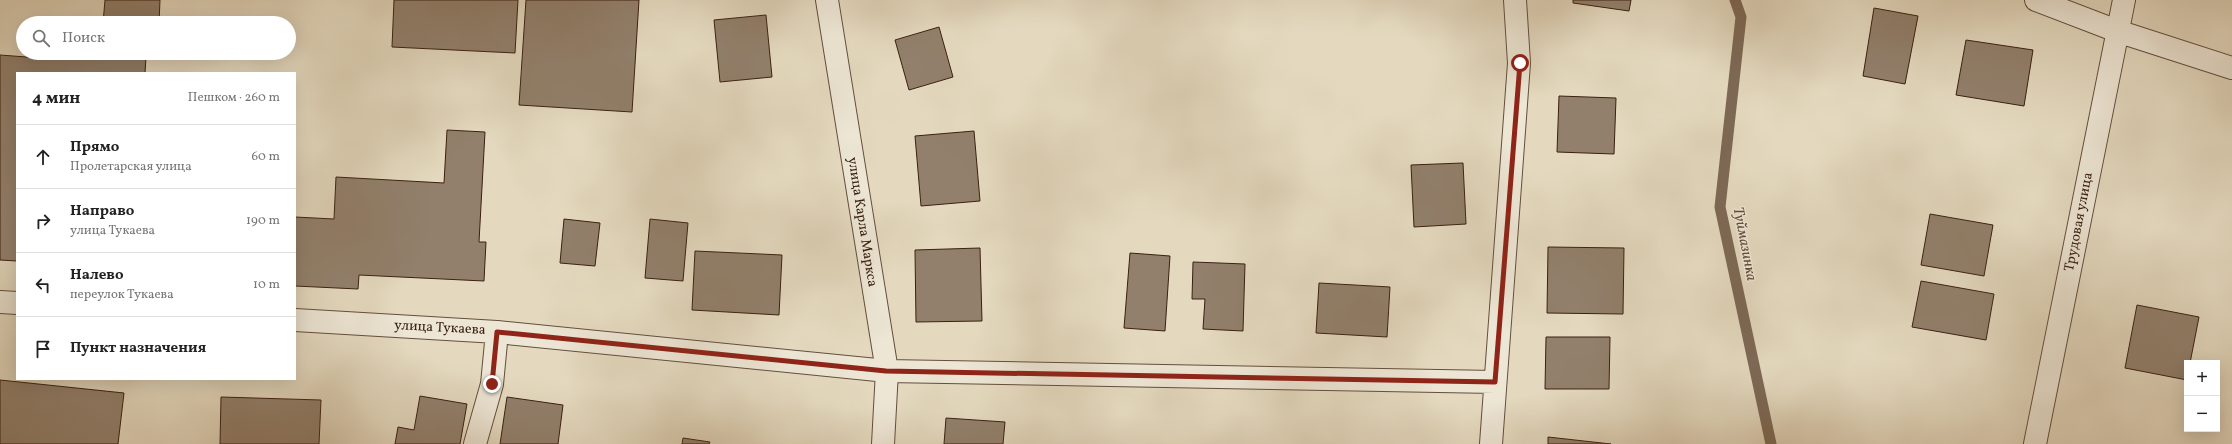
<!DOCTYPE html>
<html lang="ru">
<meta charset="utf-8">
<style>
:root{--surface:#fff;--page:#f6f6f6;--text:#222;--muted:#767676;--line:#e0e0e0}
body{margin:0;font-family:Vollkorn,serif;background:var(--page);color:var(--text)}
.controls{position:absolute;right:12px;bottom:12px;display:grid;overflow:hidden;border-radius:0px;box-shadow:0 4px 16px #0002}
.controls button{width:36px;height:36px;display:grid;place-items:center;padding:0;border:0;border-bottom:1px solid var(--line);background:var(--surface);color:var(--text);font:20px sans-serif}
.stop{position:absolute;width:12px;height:12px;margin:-9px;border:3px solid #8f2418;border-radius:50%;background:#fff}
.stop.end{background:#8f2418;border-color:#fff;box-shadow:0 1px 4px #0008}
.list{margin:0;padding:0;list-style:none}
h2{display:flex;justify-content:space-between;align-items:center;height:52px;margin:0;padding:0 16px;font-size:17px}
h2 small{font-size:13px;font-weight:400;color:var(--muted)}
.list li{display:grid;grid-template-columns:26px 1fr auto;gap:12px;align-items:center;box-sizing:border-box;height:64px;padding:0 16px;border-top:1px solid var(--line)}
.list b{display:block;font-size:15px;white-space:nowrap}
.list p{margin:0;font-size:13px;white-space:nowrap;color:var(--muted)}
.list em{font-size:13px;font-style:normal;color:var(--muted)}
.icon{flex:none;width:22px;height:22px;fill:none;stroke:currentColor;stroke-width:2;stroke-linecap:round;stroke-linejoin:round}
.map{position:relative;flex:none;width:2232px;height:444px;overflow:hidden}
.search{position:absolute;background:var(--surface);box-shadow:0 4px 16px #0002;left:16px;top:16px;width:280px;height:44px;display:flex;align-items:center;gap:10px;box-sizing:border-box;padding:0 14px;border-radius:22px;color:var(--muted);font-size:15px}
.panel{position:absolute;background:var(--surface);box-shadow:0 4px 16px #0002;left:16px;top:72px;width:280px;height:308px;border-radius:0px}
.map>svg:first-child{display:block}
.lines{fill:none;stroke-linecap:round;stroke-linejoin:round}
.stream{stroke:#7d6956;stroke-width:11}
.building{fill:#92806c;stroke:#3a2012}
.minor-casing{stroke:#644e3d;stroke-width:24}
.minor{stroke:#ede6d5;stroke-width:22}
.route{stroke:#8f2418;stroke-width:5}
.labels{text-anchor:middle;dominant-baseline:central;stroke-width:3;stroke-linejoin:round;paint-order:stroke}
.street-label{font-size:14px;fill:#3a2012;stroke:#ede6d5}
.water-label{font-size:15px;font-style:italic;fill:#614b3a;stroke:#ede6d5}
</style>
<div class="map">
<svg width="2232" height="444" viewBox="0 0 2232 444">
<rect width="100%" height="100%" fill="#e4d9bf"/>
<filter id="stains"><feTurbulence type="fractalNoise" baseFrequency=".005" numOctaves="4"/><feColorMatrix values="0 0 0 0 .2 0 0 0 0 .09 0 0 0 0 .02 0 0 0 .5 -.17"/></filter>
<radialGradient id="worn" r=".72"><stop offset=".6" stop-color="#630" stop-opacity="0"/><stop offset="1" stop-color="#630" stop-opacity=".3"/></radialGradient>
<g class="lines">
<!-- stream -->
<path class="stream" d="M1735,0l6,17 -21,190 51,237"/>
</g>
<!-- building -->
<path class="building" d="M105,0h55l-1,23h-56z
M394,0h124l-3,53 -123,-6z
M526,0h113l-7,112 -113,-7z
M1573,0h58l-2,11 -56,-8z
M1874,8l44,8 -13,68 -42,-8z
M766,15l6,62 -52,5 -6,-62z
M939,27l14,50 -44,13 -14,-50z
M1966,40l67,10 -9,56 -68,-11z
M54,53h103v5l-11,-1 -1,16h-128v188l-17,-1v-205l53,4z
M1559,96l57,2 -2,56 -57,-2z
M447,130l38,2 -6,110h7l-2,39 -125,-6 -1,14 -63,-3v-69l39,2 2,-42 108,6z
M974,131l6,70 -59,5 -6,-70z
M1463,163l3,61 -52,3 -3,-62z
M1930,214l63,11 -9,51 -63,-11z
M564,219l36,4 -5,43 -35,-3z
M650,219l38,4 -5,58 -38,-3z
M1548,247l76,1 -1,66 -76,-1z
M980,248l2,73 -66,1 -1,-72z
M695,251l87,4 -3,60 -87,-5z
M1130,253l40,3 -5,75 -41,-3z
M1193,262l52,2 -2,67 -40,-2 2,-30h-13z
M1921,281l73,13 -8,46 -74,-13z
M1319,283l71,4 -3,50 -71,-4z
M2137,305l62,12 -9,46h-3v17l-62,-12z
M1546,337h64l-1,52h-64z
M0,380l124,13 -6,51h-118z
M420,396l47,8 -7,40h-65l3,-17 16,3z
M221,397l100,3 -2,44h-99z
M507,397l56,8 -5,39h-58z
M946,418l59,4 -2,22h-59z
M1548,437l63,7h-63z
M683,438l27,4 -1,2h-27z"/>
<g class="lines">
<defs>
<path id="minor" d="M827,0l60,371 -4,73
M2036,0l81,31 115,37
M0,302l17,1
M295,320l202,12 390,39 608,11
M475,444l17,-60 5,-52
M1491,444l28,-381 -4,-63
M2035,444l89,-444"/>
</defs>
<!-- minor casing -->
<use href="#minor" class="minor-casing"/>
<!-- minor -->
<use href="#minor" class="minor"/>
</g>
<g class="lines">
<!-- route -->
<path class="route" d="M492,384l5,-52 389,39 609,11 25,-319"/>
</g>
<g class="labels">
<!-- street labels -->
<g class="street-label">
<text transform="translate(862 222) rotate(81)">улица Карла Маркса</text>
<text transform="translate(2079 222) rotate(-79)">Трудовая улица</text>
<text transform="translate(440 328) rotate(3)">улица Тукаева</text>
</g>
<!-- water labels -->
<g class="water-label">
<text transform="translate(1744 244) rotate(79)">Туймазинка</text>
</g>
</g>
<rect width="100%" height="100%" filter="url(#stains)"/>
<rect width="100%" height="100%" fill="url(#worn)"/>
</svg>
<div class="controls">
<button>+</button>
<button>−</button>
</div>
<div class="stop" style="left:1520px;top:63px"></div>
<div class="stop end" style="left:492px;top:384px"></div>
<div class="search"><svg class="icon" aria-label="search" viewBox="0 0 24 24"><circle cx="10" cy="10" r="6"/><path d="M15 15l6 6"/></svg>Поиск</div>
<section class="panel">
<h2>4 мин<small>Пешком · 260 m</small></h2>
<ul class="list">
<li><svg class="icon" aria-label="ahead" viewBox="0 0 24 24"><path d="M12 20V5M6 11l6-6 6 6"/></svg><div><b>Прямо</b><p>Пролетарская улица</p></div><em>60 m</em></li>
<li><svg class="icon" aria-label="right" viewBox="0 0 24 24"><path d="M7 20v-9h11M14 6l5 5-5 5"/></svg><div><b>Направо</b><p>улица Тукаева</p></div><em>190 m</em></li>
<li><svg class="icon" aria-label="left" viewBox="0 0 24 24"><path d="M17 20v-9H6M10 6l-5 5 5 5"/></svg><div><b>Налево</b><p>переулок Тукаева</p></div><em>10 m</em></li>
<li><svg class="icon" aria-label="arrive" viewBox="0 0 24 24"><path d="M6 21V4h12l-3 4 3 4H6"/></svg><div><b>Пункт назначения</b></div></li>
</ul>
</section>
</div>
